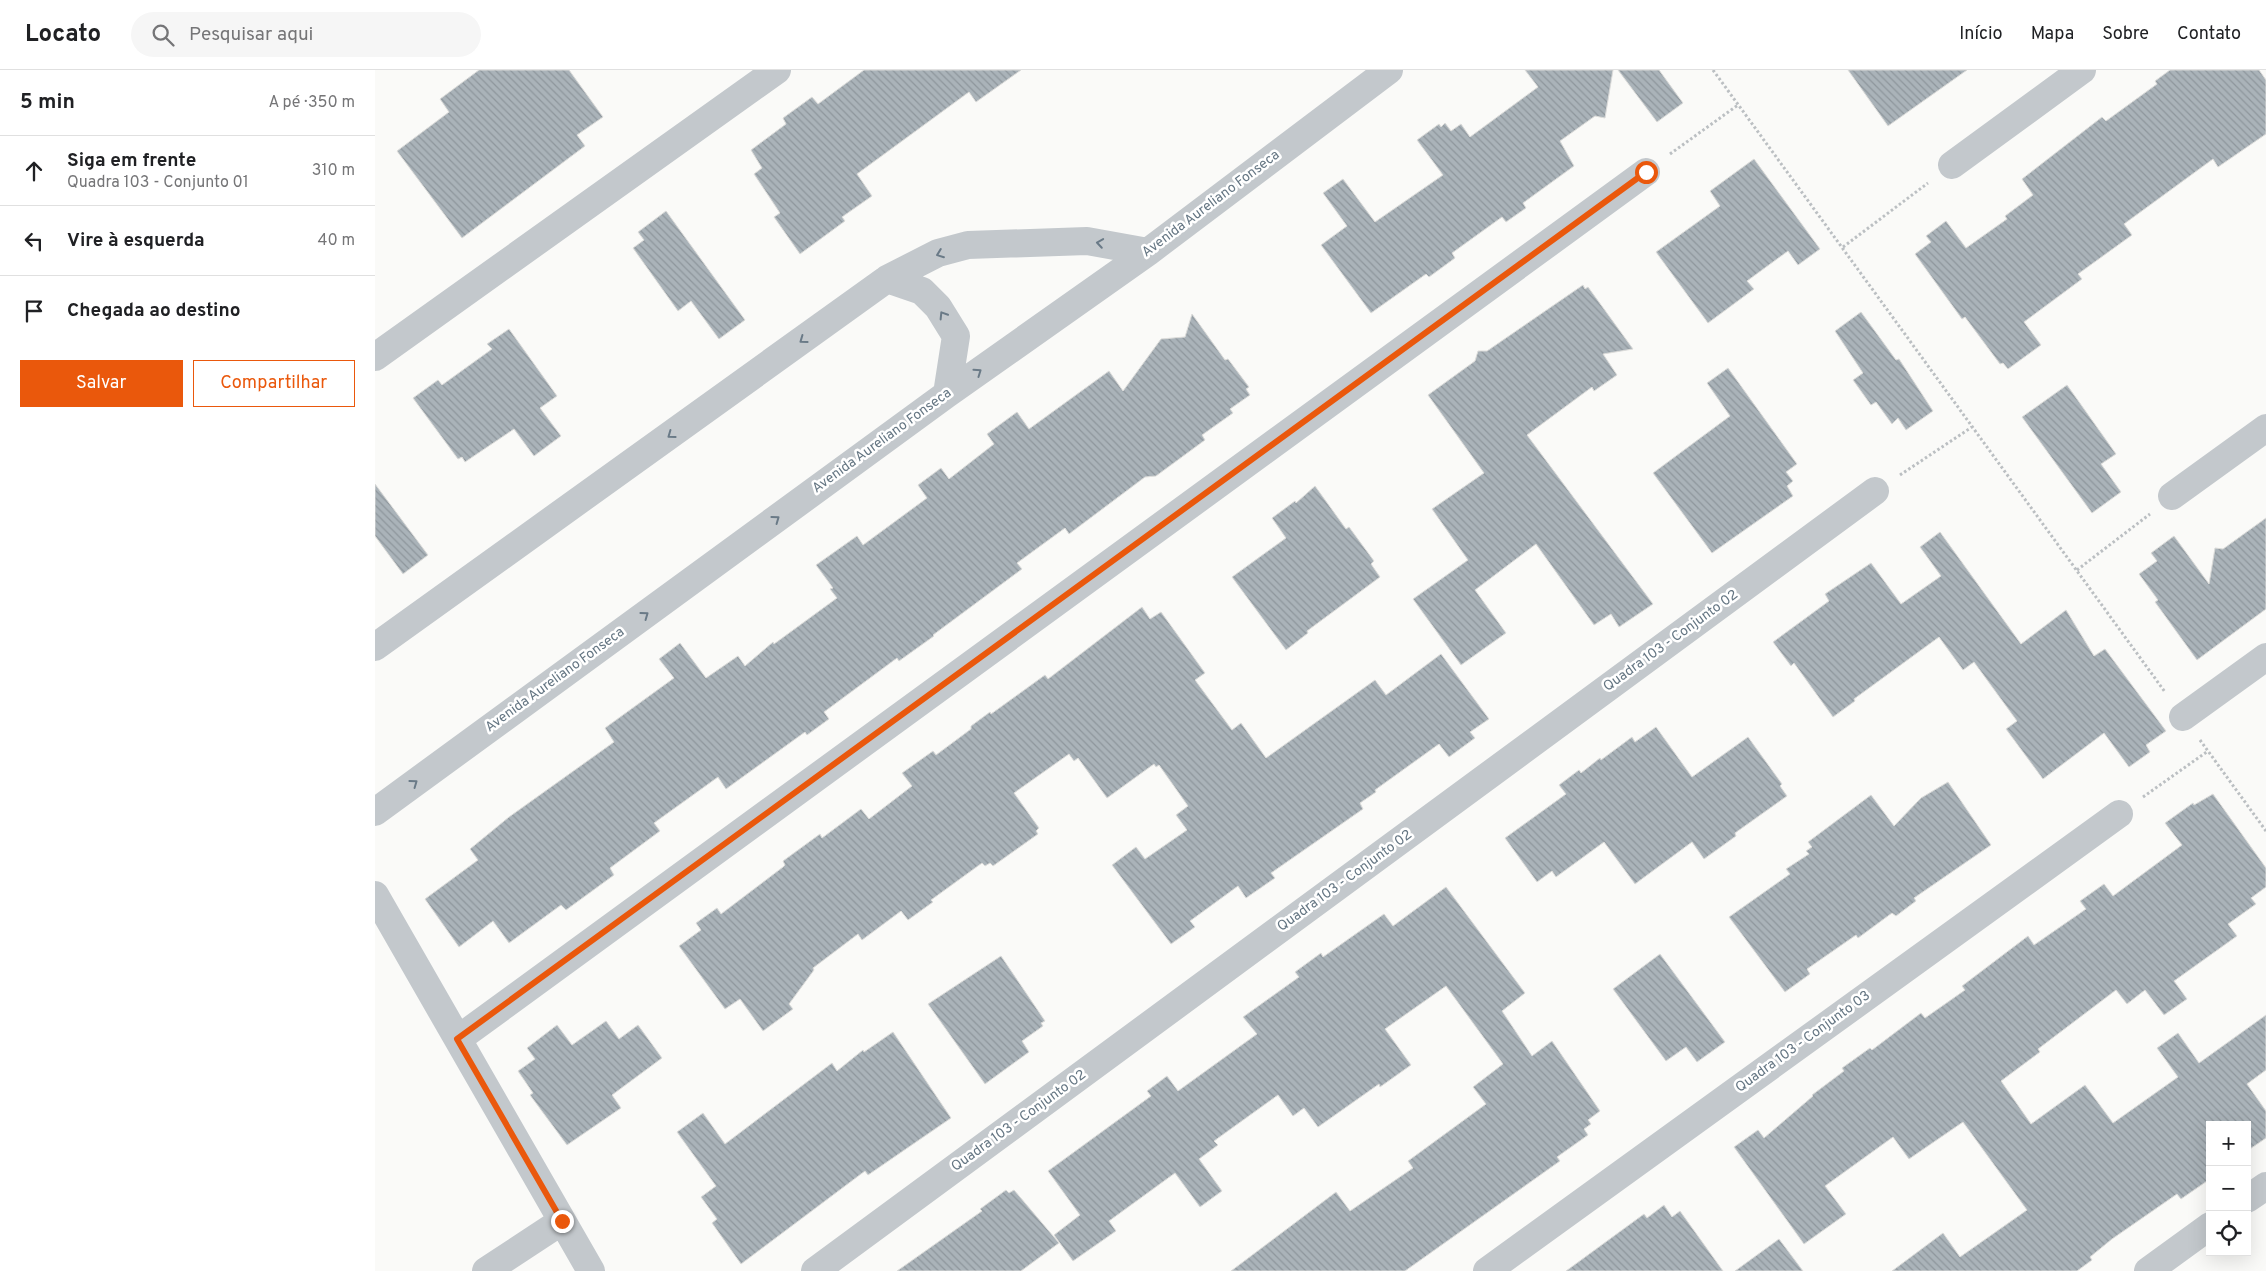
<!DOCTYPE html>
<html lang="pt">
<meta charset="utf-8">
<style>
:root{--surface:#fff;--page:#f6f6f6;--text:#202124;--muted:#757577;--line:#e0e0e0;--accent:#ea580c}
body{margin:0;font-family:Overpass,sans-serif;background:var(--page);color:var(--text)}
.controls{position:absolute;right:15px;bottom:15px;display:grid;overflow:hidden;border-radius:0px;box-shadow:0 5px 20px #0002}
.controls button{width:45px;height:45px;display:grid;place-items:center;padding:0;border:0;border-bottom:1px solid var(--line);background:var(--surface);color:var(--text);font:25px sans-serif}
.stop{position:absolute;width:15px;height:15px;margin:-11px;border:4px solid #ea580c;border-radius:50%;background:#fff}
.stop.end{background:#ea580c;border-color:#fff;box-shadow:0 1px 5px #0008}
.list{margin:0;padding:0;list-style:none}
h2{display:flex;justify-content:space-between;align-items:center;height:65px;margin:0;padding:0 20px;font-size:21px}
h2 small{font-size:16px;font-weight:400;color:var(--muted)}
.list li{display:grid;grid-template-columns:32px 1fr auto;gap:15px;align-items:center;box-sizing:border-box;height:70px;padding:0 20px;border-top:1px solid var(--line)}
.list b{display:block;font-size:19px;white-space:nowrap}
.list p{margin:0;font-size:16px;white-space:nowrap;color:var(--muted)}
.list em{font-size:16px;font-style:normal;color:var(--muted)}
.actions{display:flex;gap:10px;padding:15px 20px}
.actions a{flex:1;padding:11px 0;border:1px solid var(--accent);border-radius:0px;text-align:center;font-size:18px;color:var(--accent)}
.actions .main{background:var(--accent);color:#fff}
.icon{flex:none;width:28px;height:28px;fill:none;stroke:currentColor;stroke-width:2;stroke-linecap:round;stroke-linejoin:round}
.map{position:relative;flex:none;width:1891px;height:1201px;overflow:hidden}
header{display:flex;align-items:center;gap:30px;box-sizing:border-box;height:70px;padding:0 25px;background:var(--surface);border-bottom:1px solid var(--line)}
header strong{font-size:24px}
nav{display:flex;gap:28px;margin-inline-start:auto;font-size:18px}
.search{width:350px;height:45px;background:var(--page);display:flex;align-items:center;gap:12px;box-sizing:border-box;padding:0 18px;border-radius:28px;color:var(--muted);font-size:19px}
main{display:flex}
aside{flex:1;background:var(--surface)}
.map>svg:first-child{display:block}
.building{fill:url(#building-back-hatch);stroke:#dcdcda}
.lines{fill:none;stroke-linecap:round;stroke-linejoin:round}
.path{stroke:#bbbfc2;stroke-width:3;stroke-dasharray:2.5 2.5;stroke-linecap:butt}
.minor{stroke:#c3c8cc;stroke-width:28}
.oneway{stroke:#6a7a87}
.route{stroke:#ea580c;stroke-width:6}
.labels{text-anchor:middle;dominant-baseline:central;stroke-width:5;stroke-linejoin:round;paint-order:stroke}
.street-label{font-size:14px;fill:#657683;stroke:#fff}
</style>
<header>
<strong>Locato</strong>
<div class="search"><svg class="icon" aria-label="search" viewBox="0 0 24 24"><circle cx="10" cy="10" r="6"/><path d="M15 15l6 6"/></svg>Pesquisar aqui</div>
<nav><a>Início</a><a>Mapa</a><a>Sobre</a><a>Contato</a></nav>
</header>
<main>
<aside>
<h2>5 min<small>A pé · 350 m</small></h2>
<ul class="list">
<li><svg class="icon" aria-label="ahead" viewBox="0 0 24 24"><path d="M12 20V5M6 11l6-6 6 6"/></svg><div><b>Siga em frente</b><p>Quadra 103 - Conjunto 01</p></div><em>310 m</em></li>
<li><svg class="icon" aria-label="left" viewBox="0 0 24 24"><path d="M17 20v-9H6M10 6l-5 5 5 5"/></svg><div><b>Vire à esquerda</b></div><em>40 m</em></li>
<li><svg class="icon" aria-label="arrive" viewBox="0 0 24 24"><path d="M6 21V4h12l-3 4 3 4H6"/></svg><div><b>Chegada ao destino</b></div></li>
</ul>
<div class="actions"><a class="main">Salvar</a><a>Compartilhar</a></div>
</aside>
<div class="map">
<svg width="1891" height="1201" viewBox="0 0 1891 1201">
<defs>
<pattern id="building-back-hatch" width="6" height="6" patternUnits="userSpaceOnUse" patternTransform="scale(1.25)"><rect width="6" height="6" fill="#aab3b9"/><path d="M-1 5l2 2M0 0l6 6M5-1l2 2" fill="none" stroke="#8e969c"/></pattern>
</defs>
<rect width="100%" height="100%" fill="#fafaf8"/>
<!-- building -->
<path class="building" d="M104,0h90l34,47 -26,18 8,11 -123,92 -65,-87 52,-39 -9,-13z
M489,0h157l-45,32 -7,-10 -112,82 15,22 -30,21 3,4 -45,33 -26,-37 6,-4 -26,-39 8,-6 -11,-18 35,-26 -3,-6 29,-21 6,7z
M1150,0h88l-8,48 -10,-2 -35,25 14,25 -51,37 3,5 -20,14 -4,-5 -50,36 3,5 -26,19 -3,-3 -55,39 -50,-68 26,-19 -24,-33 20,-14 32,43 68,-47 -26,-35 22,-16 2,3 4,-4 6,8 10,-7 9,13 68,-50z
M1243,0h41l24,33 -26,19z
M1473,0h119l-79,56z
M1795,0h89l7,10v54l-48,33 -5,-8 -89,65 8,11 -54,39 4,5 -58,43 17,23 -33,24 -5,-6 -3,1 -35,-47 -3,2 -47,-65 16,-12 -5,-6 20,-15 20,27 41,-29 -2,-3 28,-21 -11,-16 80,-62 4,4 51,-37 -2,-3z
M1379,89l66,90 -22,16 -10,-14 -41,30 7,8 -46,34 -52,-71 64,-46 -10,-15z
M291,141l79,109 -26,19 -28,-38 -13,10 -45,-63 11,-8 -6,-8z
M1208,215l2,4 3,-2 45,62 -30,5 14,21 -23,16 -2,-4 -65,48 126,169 -34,23 -8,-13 -17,11 -58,-81 -61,46 31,43 -45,32 -48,-66 55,-39 -36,-51 52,-36 -56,-78 47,-34 3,-10h9z
M1486,242l35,48 3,-1 34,52 -27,19 -8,-12 -6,6 -16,-22 -5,3 -18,-25 10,-7 -28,-42z
M817,244l33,46 3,-1 21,28 -3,2 4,6 -20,14 3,4 -31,22 3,5 -49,36 -11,1 -76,57 -4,-6 -48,35 5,6 -89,66 1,1 -35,25 -2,-3 -73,54 5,7 -22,16 -2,-3 -79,57 -8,-12 -64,46 6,8 -50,37 4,7 -48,35 -5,-5 -52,38 -16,-22 -34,26 -34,-48 53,-39 -8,-11 39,-32 105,-75 -9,-14 69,-50 -15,-19 21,-16 26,35 32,-22 7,10 28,-24 1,2 63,-46 -7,-9 3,-1 -17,-23 41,-29 6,9 64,-47 -9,-13 23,-17 8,11 45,-35 -7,-10 30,-22 12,17 80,-58 14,20 38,-52 24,-2z
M134,259l48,67 -17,12 21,28 -27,20 -20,-27 -49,33 -3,-5 -4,2 -45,-61 25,-18 4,5 50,-36 -5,-5z
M1353,298l69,96 -11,8 7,9 -6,5 6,10 -81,57 -59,-80 77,-57 -23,-33z
M1692,315l49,69 -15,10 20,28 -29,21 -70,-96z
M0,414l53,71 -25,19 -28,-38z
M940,416l31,43 3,-2 25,34 -3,3 9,13 -73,54 1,2 -22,17 -54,-73 54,-39 -14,-20 23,-17 1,2z
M1891,448v91l-69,51 -42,-58 3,-2 -19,-26 18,-13 -6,-8 23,-17 35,48 6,-36 8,1z
M1565,462l81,112 45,-34 28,46 11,-7 61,82 -20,14 4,7 -21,15 -25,-34 -61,46 -37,-50 11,-8 -43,-59 -11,8 -24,-33 -85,62 1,2 -22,16 -39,-54 -3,3 -18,-24 56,-41 -4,-7 46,-31 30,41 40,-28 -21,-29z
M767,537l8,12 11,-7 44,61 -10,7 37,50 9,-7 25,35 109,-78 11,15 55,-41 48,65 -19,13 5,6 -26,19 -10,-13 -64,46 1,2 -16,11 3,6 -92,64 4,5 -29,20 -8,-12 -48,35 5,6 -24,17 -59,-79 24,-18 9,12 42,-29 -11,-15 12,-9 -29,-41 -3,2 -2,-3 -47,34 -29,-40 -4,3 -5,-7 -55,39 25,35 -3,3 2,3 -45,32 -3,-3 -5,3 -3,-3 -51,37 2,2 -25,18 -7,-9 -39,29 -4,-6 -45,34 1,2 -25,34 4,5 -30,22 -23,-32 -15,10 -46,-63 22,-16 -5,-7 21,-15 4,6 62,-47 2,-2 -2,-4 37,-27 2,4 39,-29 8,10 43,-33 -10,-13 31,-22 3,4 35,-26v-3l19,-14 1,2 54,-39 3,4z
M1281,657l36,50 56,-40 34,47 -2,2 7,10 -52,37 1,3 -32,23 -12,-17 -57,42 -31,-42 -48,35 -4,-6 -15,11 -32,-44 61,-44 -7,-9 20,-15 2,3 19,-15 1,2 31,-23 3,5z
M1573,712l43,63 -77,53 2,3 -20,15 -4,-3 -34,25 -2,-3 -49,34 3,5 -25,18 -56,-75 61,-43 -4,-5 23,-15 -3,-3 6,-4 -4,-5 63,-47 23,31 27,-28z
M1838,724l53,74v19l-15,11 5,6 -28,20 9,12 -63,45 13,18 -23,16 -19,-25 -18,14 -11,-14 -78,59 2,3 -39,29 30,43 54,-39 28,38 65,-46 -21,-29 21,-15 21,30 67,-48v55l-19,14 19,27v27l-19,13v-26h-37v54l-29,20 -4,-5 -65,45 -22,18 2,3 -15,11h-185l51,-38 17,24 67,-47 -64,-88 -54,37 -16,-22 -68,49 21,28 -42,30 -70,-97 24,-17 6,8 49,-42 -1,-1 32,-24 -2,-3 28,-20 2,2 49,-37 4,5 40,-28 -3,-4 66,-50 6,9 52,-36 -6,-8 24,-17 9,12 69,-51 -17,-22 28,-20 1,2z
M1071,817l79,106 -23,18 30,45 20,-15 48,70 -12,9 3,4 -7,5 4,6 -31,22 3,4 -155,110h-174l105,-79 14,19 63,-43 -5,-7 78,-57 -13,-17 30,-23 -57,-78 -61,43 26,36 -31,22 -1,-3 -61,43 -14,-19 -11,8 -15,-21 -64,46 4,4 -19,14 23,32 -22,16 -25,-34 -66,48 7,10 -43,30 -19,-26 26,-20 -32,-44 103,-75 -4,-5 20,-15 11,15 79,-57 -14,-17 56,-40 -4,-5 26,-19 2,4 61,-43 9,12z
M1285,884l65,88 -28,20 -11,-15 -20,14 -53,-72z
M626,886l44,65 -4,2 2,3 -21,15 7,11 -44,32 -57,-80z
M231,951l13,18 19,-14 24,33 -50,37 9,13 -54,37 -37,-50 3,-2 -15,-22 17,-12 -8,-11 30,-23 15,20z
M518,962l58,86 -83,57 -3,-4 -124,93 -29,-41 5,-4 -16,-22 15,-11 -39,-54 26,-19 22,31 107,-81 5,8 26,-21 1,2z
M631,1120l3,3 5,-3 45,53 -38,28h-124l85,-60 -2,-2z
M1289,1135l8,12 8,-6 43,60h-157l78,-57 3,4z
M1404,1169l24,32h-68z"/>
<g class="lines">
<!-- path -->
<path class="path" d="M1338,0l452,622
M1295,84l68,-49
M1468,177l85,-64
M1525,405l72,-48
M1702,500l73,-56
M1825,670l66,91
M1768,727l65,-46"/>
<!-- minor -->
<path class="minor" d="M1577,95l130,-95
M512,209l35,12 16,16 18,29 -9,58
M0,287l402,-287
M1797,426l94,-68
M0,577l512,-368 51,-26 30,-8 119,-4 61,11
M1808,647l83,-60
M0,742l572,-418 201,-142 241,-182
M0,825l216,376
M83,969l1188,-867
M1872,1129l19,-13
M111,1201l76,-50
M440,1201l1060,-780
M1112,1201l632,-457
M1773,1201l62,-45"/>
</g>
<!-- one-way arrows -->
<defs><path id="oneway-chevron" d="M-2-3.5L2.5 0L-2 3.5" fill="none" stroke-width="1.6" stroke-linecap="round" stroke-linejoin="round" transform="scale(1.25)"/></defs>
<g class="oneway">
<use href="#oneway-chevron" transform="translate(725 173) rotate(-171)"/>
<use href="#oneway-chevron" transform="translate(565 184) rotate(159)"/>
<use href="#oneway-chevron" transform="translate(568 245) rotate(-122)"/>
<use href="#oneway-chevron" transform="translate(428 270) rotate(144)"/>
<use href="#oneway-chevron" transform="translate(603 302) rotate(-35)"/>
<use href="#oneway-chevron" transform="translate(296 365) rotate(144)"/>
<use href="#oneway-chevron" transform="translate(401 449) rotate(-36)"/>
<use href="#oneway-chevron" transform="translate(270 545) rotate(-36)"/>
<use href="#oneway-chevron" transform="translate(39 713) rotate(-36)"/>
</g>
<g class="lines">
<!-- route -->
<path class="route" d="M187,1151l-105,-182 1189,-867"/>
</g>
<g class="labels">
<!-- street labels -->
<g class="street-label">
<text transform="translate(836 134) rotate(-37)">Avenida Aureliano Fonseca</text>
<text transform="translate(507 371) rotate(-36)">Avenida Aureliano Fonseca</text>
<text transform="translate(1296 571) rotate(-36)">Quadra 103 - Conjunto 02</text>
<text transform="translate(180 610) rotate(-36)">Avenida Aureliano Fonseca</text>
<text transform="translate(970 811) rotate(-36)">Quadra 103 - Conjunto 02</text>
<text transform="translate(1428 972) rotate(-36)">Quadra 103 - Conjunto 03</text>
<text transform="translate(644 1051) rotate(-36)">Quadra 103 - Conjunto 02</text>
</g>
</g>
</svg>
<div class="controls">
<button>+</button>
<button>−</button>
<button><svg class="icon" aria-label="locate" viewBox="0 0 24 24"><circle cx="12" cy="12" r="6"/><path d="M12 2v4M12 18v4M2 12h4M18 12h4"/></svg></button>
</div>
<div class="stop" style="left:1271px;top:102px"></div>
<div class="stop end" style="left:187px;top:1151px"></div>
</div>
</main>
